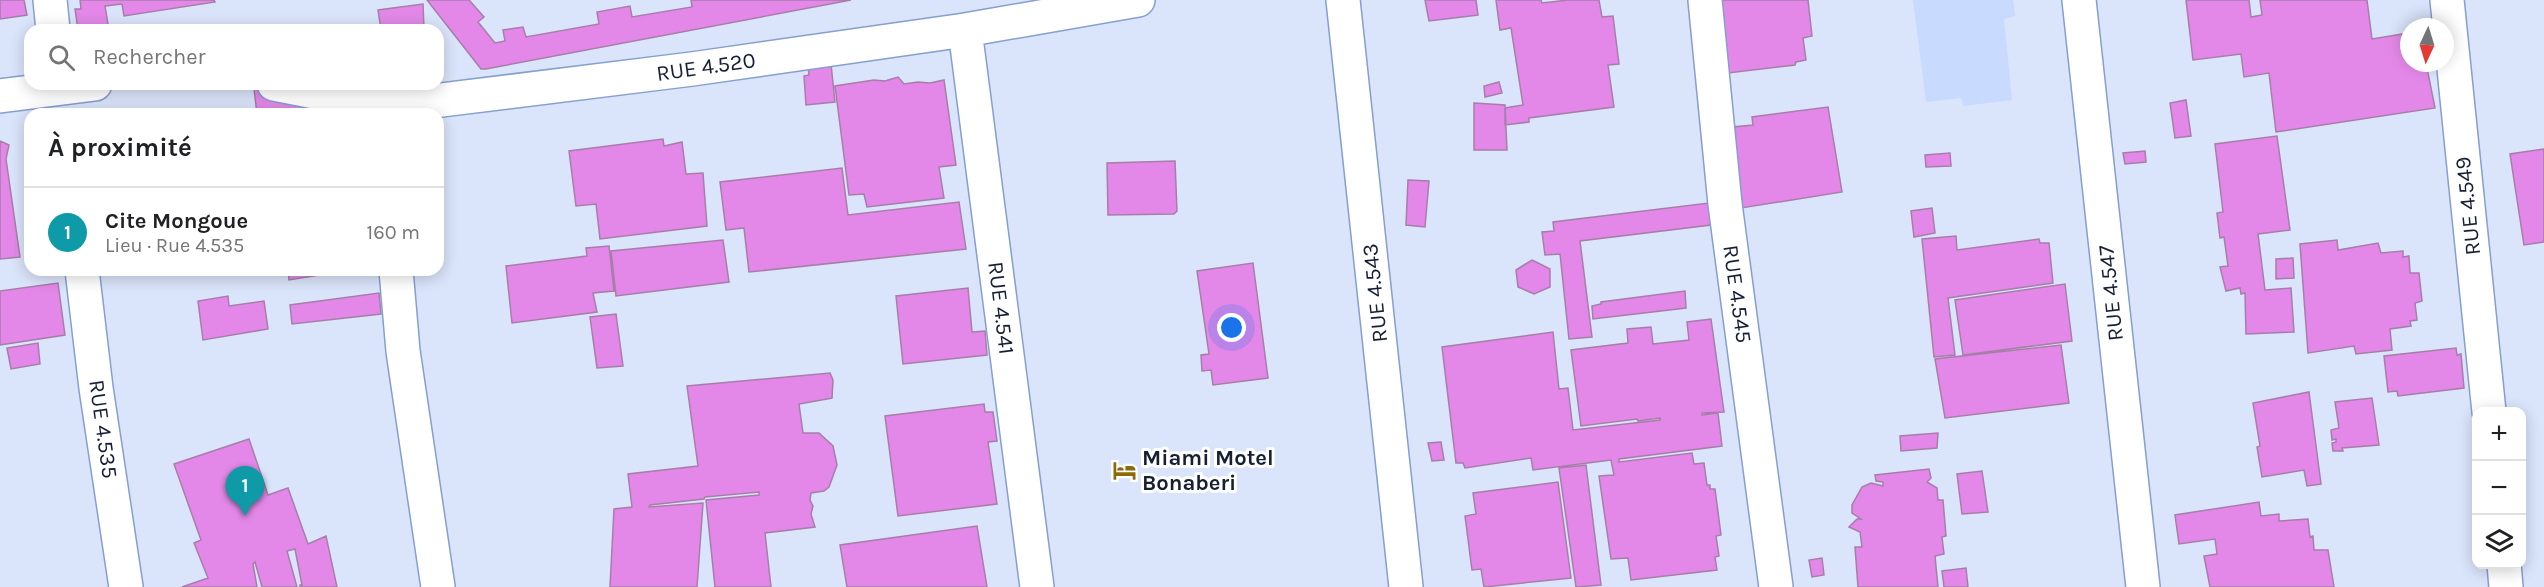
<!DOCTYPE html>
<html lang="fr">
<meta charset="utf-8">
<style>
:root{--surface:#fff;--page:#f2f2f2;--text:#202124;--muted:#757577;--line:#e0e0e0;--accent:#2563eb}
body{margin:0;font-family:Karla,sans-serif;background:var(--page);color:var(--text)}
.controls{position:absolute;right:18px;bottom:18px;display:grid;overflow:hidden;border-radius:12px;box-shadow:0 3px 15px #0003}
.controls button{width:54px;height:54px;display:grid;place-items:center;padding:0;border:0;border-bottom:2px solid var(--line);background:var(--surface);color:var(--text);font:30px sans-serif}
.compass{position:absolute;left:2400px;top:18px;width:54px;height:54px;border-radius:50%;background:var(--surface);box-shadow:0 3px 15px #0003;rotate:184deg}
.you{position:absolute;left:1232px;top:328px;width:21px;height:21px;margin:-15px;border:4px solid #fff;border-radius:50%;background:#1a73e8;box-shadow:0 0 0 9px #1a73e833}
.badge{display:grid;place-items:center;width:39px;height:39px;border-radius:50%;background:var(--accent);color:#fff;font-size:20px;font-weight:700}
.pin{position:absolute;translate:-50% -50px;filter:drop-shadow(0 2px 3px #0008)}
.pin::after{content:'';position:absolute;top:32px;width:21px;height:18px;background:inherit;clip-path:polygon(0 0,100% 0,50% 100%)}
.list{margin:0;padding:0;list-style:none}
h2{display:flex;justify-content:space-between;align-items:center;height:78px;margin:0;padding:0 24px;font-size:26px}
h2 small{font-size:20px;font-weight:400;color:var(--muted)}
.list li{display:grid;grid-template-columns:39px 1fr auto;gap:18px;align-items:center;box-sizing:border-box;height:90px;padding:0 24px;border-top:2px solid var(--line)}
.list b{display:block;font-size:22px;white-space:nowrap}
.list p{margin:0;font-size:20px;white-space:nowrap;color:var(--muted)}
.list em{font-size:20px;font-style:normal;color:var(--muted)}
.icon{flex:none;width:33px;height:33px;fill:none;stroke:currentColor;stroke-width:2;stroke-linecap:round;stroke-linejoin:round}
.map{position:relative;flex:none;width:2544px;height:587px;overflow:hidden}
.search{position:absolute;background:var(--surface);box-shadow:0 3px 15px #0003;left:24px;top:24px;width:420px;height:66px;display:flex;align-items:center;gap:15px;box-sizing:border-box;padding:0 21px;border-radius:18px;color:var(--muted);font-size:22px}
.panel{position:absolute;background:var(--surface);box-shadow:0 3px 15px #0003;left:24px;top:108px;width:420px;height:168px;border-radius:18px}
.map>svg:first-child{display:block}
.built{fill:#c8dafe}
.building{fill:#e388e8;stroke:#a77ea9;stroke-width:1.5}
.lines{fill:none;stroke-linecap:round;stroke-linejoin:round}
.minor-casing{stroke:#869ed0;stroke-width:36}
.minor{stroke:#fff;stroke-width:33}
.labels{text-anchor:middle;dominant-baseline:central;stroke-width:6;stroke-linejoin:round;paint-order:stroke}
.street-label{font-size:22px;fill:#161f33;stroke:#fff}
.poi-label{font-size:22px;font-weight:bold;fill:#161f33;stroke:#fff;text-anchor:start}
</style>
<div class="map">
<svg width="2544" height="587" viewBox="0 0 2544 587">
<rect width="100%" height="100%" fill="#dae4fa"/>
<!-- built -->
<path class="built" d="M1913,0h100l2,16 -11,3 8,81 -49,6 -2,-8 -35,4z"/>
<!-- building -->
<path class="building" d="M0,0h24l3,15 -27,4z
M80,0h134l1,2 -91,14 -2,-12 -17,2 4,24h-31l-3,-21h6z
M427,0h42l15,17 -6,5 17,21 10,-2 -2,-11 20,-3 3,10 73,-13 -2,-12 33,-6 2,11 60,-10 -1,-7h160l-365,69h-5z
M1425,0h51l2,15 -49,6z
M1496,0h45l1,3 26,-3h31l3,17 11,-1 6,48 -11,1 6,42 -85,11v4l-24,3v-17l18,-3 -12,-77 -11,2z
M1719,0h89l4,36 -9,2 3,22 -10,2 -1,3 -67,8z
M2186,0h63l2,17 11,-2 -2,-15h107l5,39 37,-6v30h17l9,45 -159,24 -7,-59 -25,4 -3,-23 -48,6z
M423,4l1,25 -43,1 -3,-20z
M831,64l4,38 -29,3 -2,-29 5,-1 -1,-9z
M898,77l6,7 14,-2 12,1 14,-3 12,85 -17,2 5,31 -77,9 -3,-13 -15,1 -14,-109 39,-6 11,1z
M1499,82l3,11 -17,4 -1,-11z
M254,89l44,3 47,22h-88z
M2186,100l5,36 -16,2 -5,-35z
M1474,103l31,2 2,45h-33z
M1828,107l14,85 -101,16 -8,-81 20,-2 -1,-8z
M2277,136l13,94 -32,4 7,56 26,-2 3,44 -48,2 -1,-41 -4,1 -1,-6 -14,3 -6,-24 8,-1 -4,-29 -4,1 -3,-25 6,-1 -8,-68z
M663,139l1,7 18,-4 4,32 17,-1 4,53 -107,13 -4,-35 -20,2 -7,-55z
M0,141l9,4 -3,14 14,98 -20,2z
M2544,149v93l-20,3 -14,-91z
M2145,151l1,11 -21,2 -2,-11z
M1950,153l1,13 -25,1 -1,-12z
M1175,161l2,50 -3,3 -66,1 -1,-52z
M842,168l6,47 111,-13 7,47 -217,23 -5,-44 -18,2 -6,-48z
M1408,180l21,1 -4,46 -19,-2z
M1709,203l2,22 -131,16 12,96 -23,2 -9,-85 -15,1 -3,-23 12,-1 -1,-9z
M1932,208l3,25 -21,4 -3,-26z
M1956,236l1,14 82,-11 1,4h9l4,40 -105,15 7,57 -21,2 -12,-118z
M723,240l6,42 -113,14 -5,-45z
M2337,240l1,10 40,-7 3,10 22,-2v6l6,-1 1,17h9l3,28 -7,2 2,17 -7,1 1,5 -21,3 2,21 -36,4 -2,-8 -46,7 -8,-109z
M609,246l5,45 -21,2 4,19 -85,11 -6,-57 81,-10 -1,-8z
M2293,258l1,20 -18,1v-20z
M1532,260l18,9v18l-16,7 -16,-7 -2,-17z
M1253,263l15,115 -55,7 -2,-15 -9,1 -1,-16 8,-1 -12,-83z
M288,270h62l-61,10z
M58,283l7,52 -65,10v-54z
M2065,284l7,57 -109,14 -8,-55z
M968,288l4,44 13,-1 2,24 -84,9 -7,-68z
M1685,291l1,17 -93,11 -1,-13 9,-2v-2z
M379,293l2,21 -89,10 -2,-19z
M228,296l1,10 35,-5 4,28 -65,11 -5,-39z
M616,314l7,52 -26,2 -7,-51z
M1711,319l13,93 -22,1v2l16,-2 4,33 -103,13v3l73,-9 2,11 10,-1 3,22h3v4h5l6,46 -5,1 3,20 -4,1 2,13 -86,10 -3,-22 -17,1 -12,-83 15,-1 -3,-15 -78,10 -2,-12 -66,10 -2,-5h-7l-14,-116 111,-15 6,57 9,-1 5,42 87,-10v-2l-22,3 -1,-2 -56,7 -10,-76 57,-7 -1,-14 24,-2 2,17 36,-4 -2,-18z
M38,343l2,21 -29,5 -4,-21z
M2061,345l8,58 -124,15 -10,-59z
M2456,348l1,7 4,-1 3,34 -66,8 -1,-5 -9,1 -4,-36z
M830,373l3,7 -1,18 -33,6 4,29h16l14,13 4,19 -8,22 -5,4 -13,2 -1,7 3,6 -2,8 4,13 -50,6 6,54h-56l-9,-87 53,-5v-3l-54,5 -1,2 -54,6 -1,2 54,-4 -6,84h-87l4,-78 18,-2 -4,-33 70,-8 -11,-80z
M2309,392l12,92 -14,2 -3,-16 -42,7 -5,-30 3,-1 -7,-43z
M2372,398l7,47 -37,3 1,3h-10l-1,-8 4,-1v-3l-4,1 -1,-10 8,-2 -4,-26z
M984,404l1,8h8l4,29 -9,1 9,62 -99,12 -13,-100z
M1938,433l-1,15 -36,3 -1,-15z
M249,439l19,56 20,-7 20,56 18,-8 11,51h-37v-2h2l-7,-36 -8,2 10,36h-35l-7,-25 -2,2 4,23h-75l26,-9 -14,-35 7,-3 -27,-76z
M1441,442l3,18 -12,1 -4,-18z
M1586,465l15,120 -25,2 -17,-119z
M1929,469l2,9 -4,4 10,6 1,12h5l3,36 -4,1 2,17 -9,2 3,31h-80l-3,-40h7l-2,-15 -11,-5 8,-8h4l-9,-6v-8l10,-18 9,-4 12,3v-4l-7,-1 -1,-6z
M1982,471l6,41 -26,2 -5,-40z
M1558,482l13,96 -87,9 -3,-18 -9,1 -7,-54 11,-2 -3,-21z
M2259,502l2,14 18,-2v7l29,-2 2,18 3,-1 1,14h14l6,37h-124l-6,-31 13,-2 -2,-15 -36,5 -4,-29z
M977,526l10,61h-140l-7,-42z
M1822,558l2,17 -12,2 -3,-17z
M1966,568l2,19h-24l-2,-16z"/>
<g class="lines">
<defs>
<path id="minor" d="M50,0l3,30
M1343,0l63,587
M1705,0l20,204 51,383
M2079,0l64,587
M2447,0l42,412
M965,30l72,557
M274,84l81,16 54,4 283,-35 273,-39 173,-30
M0,96l95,-12
M82,270l14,118 30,199
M396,270l7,81 35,236
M2504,564l2,23"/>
</defs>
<!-- minor casing -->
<use href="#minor" class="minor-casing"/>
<!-- minor -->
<use href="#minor" class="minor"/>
</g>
<!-- icons -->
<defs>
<symbol id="hotel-bare" viewBox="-9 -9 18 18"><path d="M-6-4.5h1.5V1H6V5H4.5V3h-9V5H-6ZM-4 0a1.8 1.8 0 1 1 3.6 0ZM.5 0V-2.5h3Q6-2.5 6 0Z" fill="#8c6a0b" stroke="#fff" stroke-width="2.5" paint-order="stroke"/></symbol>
</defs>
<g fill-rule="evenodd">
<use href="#hotel-bare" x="1108" y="454" width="33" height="33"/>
</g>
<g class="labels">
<!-- street labels -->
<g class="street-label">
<text transform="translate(706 67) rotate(-8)">RUE 4.520</text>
<text transform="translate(2468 206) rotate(-96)">RUE 4.549</text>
<text transform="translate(1375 293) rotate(-96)">RUE 4.543</text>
<text transform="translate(2111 293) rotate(-96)">RUE 4.547</text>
<text transform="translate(1737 294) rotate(82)">RUE 4.545</text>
<text transform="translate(1001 308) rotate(83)">RUE 4.541</text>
<text transform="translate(103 429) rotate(82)">RUE 4.535</text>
</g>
<!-- poi labels -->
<g class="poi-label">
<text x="1142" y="458">Miami Motel<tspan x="1142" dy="25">Bonaberi</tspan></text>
</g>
</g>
</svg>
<div class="controls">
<button>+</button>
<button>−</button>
<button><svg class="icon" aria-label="layers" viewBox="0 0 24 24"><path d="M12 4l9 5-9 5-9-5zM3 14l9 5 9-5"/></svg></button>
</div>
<svg class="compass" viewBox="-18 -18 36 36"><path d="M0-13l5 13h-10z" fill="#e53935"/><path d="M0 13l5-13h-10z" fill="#757577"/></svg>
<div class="you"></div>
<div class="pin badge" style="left:245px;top:516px;background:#0f9aa8">1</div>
<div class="search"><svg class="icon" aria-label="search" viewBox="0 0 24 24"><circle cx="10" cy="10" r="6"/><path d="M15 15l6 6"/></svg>Rechercher</div>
<section class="panel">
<h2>À proximité<small></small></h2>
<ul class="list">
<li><span class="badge" style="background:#0f9aa8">1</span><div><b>Cite Mongoue</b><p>Lieu · Rue 4.535</p></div><em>160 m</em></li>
</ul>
</section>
</div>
